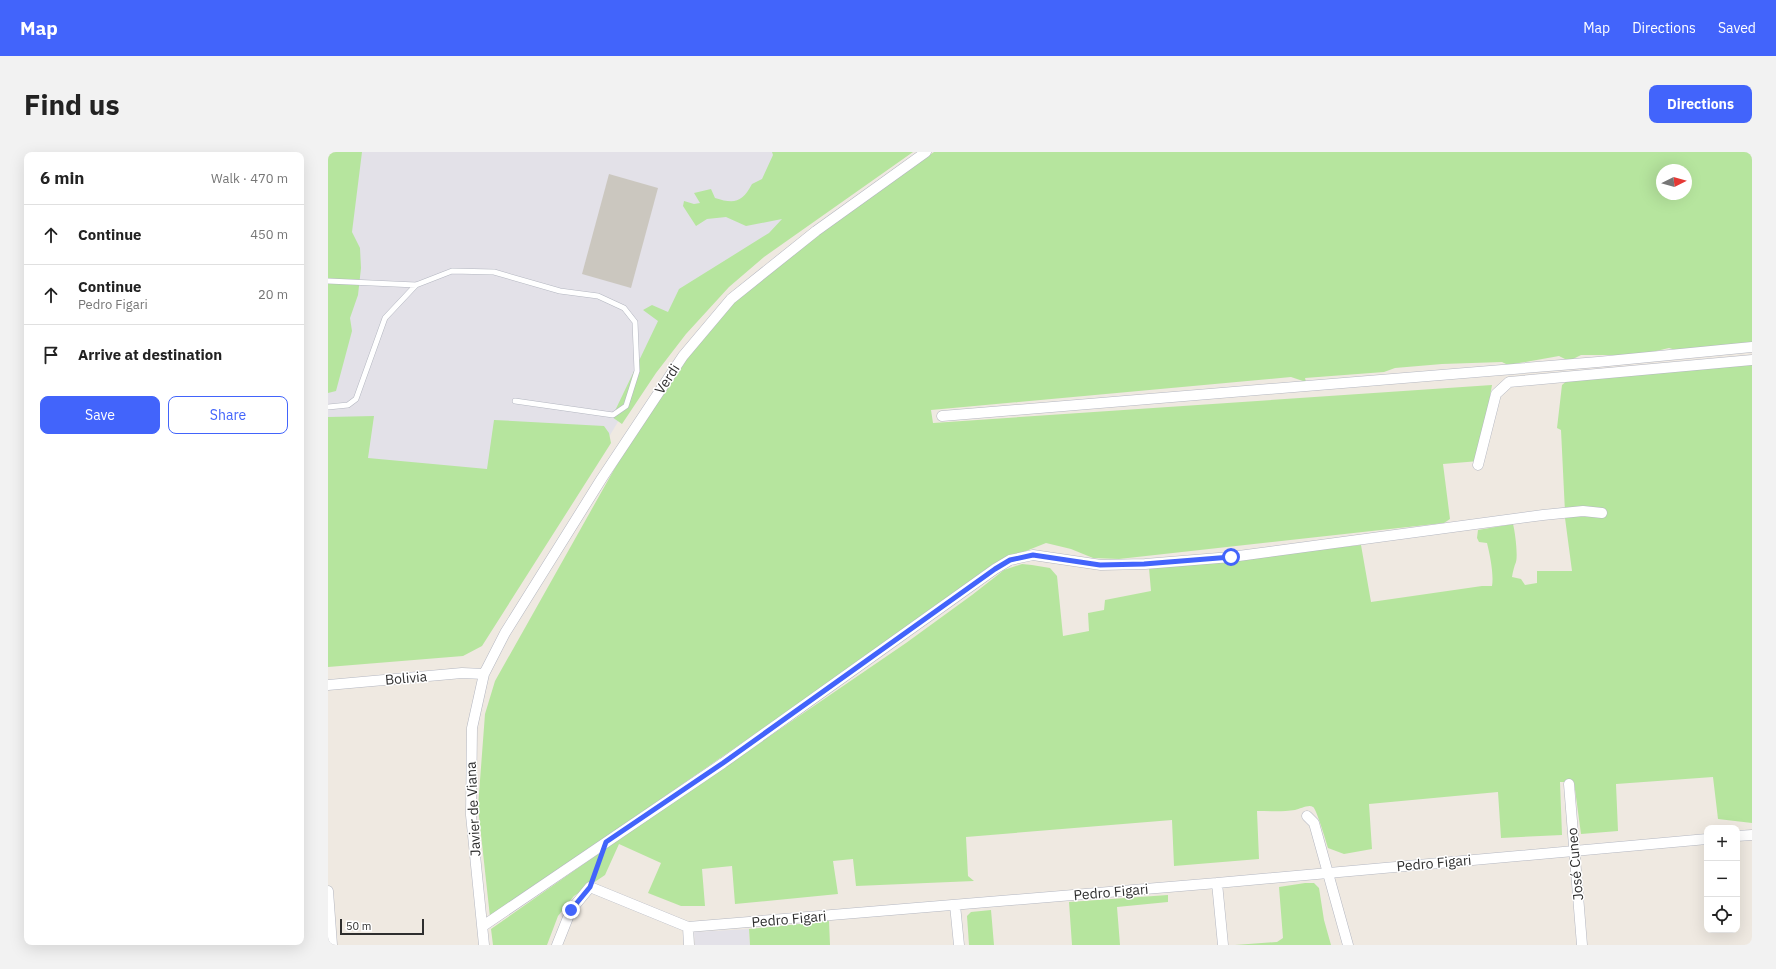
<!DOCTYPE html>
<meta charset="utf-8">
<style>
:root{--surface:#fff;--page:#f2f2f2;--text:#222;--muted:#767676;--line:#e0e0e0;--accent:#4264fb}
body{margin:0;font-family:"IBM Plex Sans",sans-serif;background:var(--page);color:var(--text)}
.controls{position:absolute;right:12px;bottom:12px;display:grid;overflow:hidden;border-radius:8px;box-shadow:0 4px 16px #0002}
.controls button{width:36px;height:36px;display:grid;place-items:center;padding:0;border:0;border-bottom:1px solid var(--line);background:var(--surface);color:var(--text);font:20px sans-serif}
.compass{position:absolute;left:1328px;top:12px;width:36px;height:36px;border-radius:50%;background:var(--surface);box-shadow:0 4px 16px #0002;rotate:85deg}
.scale{position:absolute;left:12px;bottom:10px;width:84px;box-sizing:border-box;padding-left:4px;border:2px solid #2e2e2e;border-top:0;font-size:11px;line-height:14px;white-space:nowrap;color:#2e2e2e;-webkit-text-stroke:3px #fff;paint-order:stroke}
.stop{position:absolute;width:12px;height:12px;margin:-9px;border:3px solid #4264fb;border-radius:50%;background:#fff}
.stop.end{background:#4264fb;border-color:#fff;box-shadow:0 1px 4px #0008}
.list{margin:0;padding:0;list-style:none}
h2{display:flex;justify-content:space-between;align-items:center;height:52px;margin:0;padding:0 16px;font-size:17px}
h2 small{font-size:13px;font-weight:400;color:var(--muted)}
.list li{display:grid;grid-template-columns:26px 1fr auto;gap:12px;align-items:center;box-sizing:border-box;height:60px;padding:0 16px;border-top:1px solid var(--line)}
.list b{display:block;font-size:15px;white-space:nowrap}
.list p{margin:0;font-size:13px;white-space:nowrap;color:var(--muted)}
.list em{font-size:13px;font-style:normal;color:var(--muted)}
.actions{display:flex;gap:8px;padding:12px 16px}
.actions a{flex:1;padding:9px 0;border:1px solid var(--accent);border-radius:8px;text-align:center;font-size:14px;color:var(--accent)}
.actions .main{background:var(--accent);color:#fff}
.icon{flex:none;width:22px;height:22px;fill:none;stroke:currentColor;stroke-width:2;stroke-linecap:round;stroke-linejoin:round}
.map{position:relative;flex:none;width:1424px;height:793px;overflow:hidden;border-radius:8px}
header{display:flex;align-items:center;gap:24px;box-sizing:border-box;height:56px;padding:0 20px;background:var(--accent);color:#fff}
header strong{font-size:19px}
nav{display:flex;gap:22px;margin-inline-start:auto;font-size:14px}
.intro{display:flex;align-items:center;justify-content:space-between;box-sizing:border-box;height:96px;padding:0 24px}
h1{margin:0;font-size:28px}
.button{padding:10px 18px;border-radius:8px;background:var(--accent);color:#fff;font-size:14px;font-weight:700}
main{display:flex;gap:24px;padding:0 24px}
aside{flex:1;background:var(--surface);border-radius:8px;box-shadow:0 4px 16px #0002}
.map>svg:first-child{display:block}
.industrial{fill:#e3e1e8}
.green{fill:#b6e59e;fill-rule:evenodd}
.building{fill:#cbc7bf}
.lines{fill:none;stroke-linecap:round;stroke-linejoin:round}
.service-casing{stroke:#b4b7c1;stroke-width:6}
.minor-casing{stroke:#b4b7c1;stroke-width:11}
.path{stroke:#c9c9c9;stroke-width:2;stroke-dasharray:3 2;stroke-linecap:butt}
.service{stroke:#fff;stroke-width:5}
.minor{stroke:#fff;stroke-width:10}
.route{stroke:#4264fb;stroke-width:5}
.labels{text-anchor:middle;dominant-baseline:central;stroke-width:3;stroke-linejoin:round;paint-order:stroke}
.street-label{font-size:14px;fill:#2e2e2e;stroke:#fff}
</style>
<header>
<strong>Map</strong>
<nav><a>Map</a><a>Directions</a><a>Saved</a></nav>
</header>
<div class="intro"><h1>Find us</h1><a class="button">Directions</a></div>
<main>
<aside>
<h2>6 min<small>Walk · 470 m</small></h2>
<ul class="list">
<li><svg class="icon" aria-label="ahead" viewBox="0 0 24 24"><path d="M12 20V5M6 11l6-6 6 6"/></svg><div><b>Continue</b></div><em>450 m</em></li>
<li><svg class="icon" aria-label="ahead" viewBox="0 0 24 24"><path d="M12 20V5M6 11l6-6 6 6"/></svg><div><b>Continue</b><p>Pedro Figari</p></div><em>20 m</em></li>
<li><svg class="icon" aria-label="arrive" viewBox="0 0 24 24"><path d="M6 21V4h12l-3 4 3 4H6"/></svg><div><b>Arrive at destination</b></div></li>
</ul>
<div class="actions"><a class="main">Save</a><a>Share</a></div>
</aside>
<div class="map">
<svg width="1424" height="793" viewBox="0 0 1424 793">
<rect width="100%" height="100%" fill="#efe9e1"/>
<!-- industrial -->
<path class="industrial" d="M21,0h438l41,44 -149,123 -101,170 -250,-30v-167z
M421,777l1,16h-55l-1,-13z"/>
<!-- green -->
<path class="green" d="M0,0h34l-10,80 8,16 1,20 -3,27 -8,23 2,13 -16,60 -8,2z
M444,0h141l-149,105 -35,30 -43,47 -30,39 -34,51 -10,-7 46,-96 -15,-11 9,-5 16,7 11,-23 90,-56 13,-14 -36,7 -20,-9 -19,2 -11,7 -13,-20 1,-5 10,3 6,-1 -6,-10 17,-4 4,9c19,6 27,5 37,-14l10,-5 11,-24z
M606,0h818v191l-59,5 -14,3 -10,-3 -30,7h-58l-12,6 -10,-5 -51,9 -6,-3 -60,2 -47,4 -11,4 -79,6 1,4 -15,-5 -360,33 2,13 559,-38 -13,76 -36,3 7,55 -6,4 -325,36 -26,-1 -22,-9 -25,-6 -53,21 -118,87 -385,266 -12,-110 7,-93 10,-33 174,-309 66,-78zM1334,18h24v24h-24z
M1424,211v460l-34,-4 -5,-42 -97,7 2,47 -37,3 -7,-52h-14l2,53 -61,3 -3,-46 -129,12 3,45 -28,5 -16,-6c-2,-7 -12,-40 -15,-41 -4,-3 -13,2 -18,3 -12,2 -26,1 -38,1l2,48 -85,7 -2,-46 -206,17 2,39 6,5 -118,5 -3,-27 -20,2 5,33 -103,10 -3,-38 -30,3 3,37h-24l-33,-13 13,-30 -42,-19 -14,31 -31,21 -16,20 -11,29h-54l-2,-16 127,-89 288,-197 66,-48 32,-25 18,-6 10,1 18,3 7,8 6,60 26,-5 -1,-18 16,-3 1,-10 46,-9 -2,-23 212,-23 10,57 111,-16h10c2,-11 -2,-31 -5,-43l-8,-1 -2,-4 1,-8 35,-6c2,7 5,31 3,38 -2,5 -3,9 -4,15l9,2 4,6 12,-2v-12h35l-7,-53 -10,-2 10,-4 -4,-82 -4,-2 5,-43 7,-6z
M46,264l-6,42 119,11 7,-49 110,6 5,7 2,10 -129,203 -19,10 -135,11v-250z
M977,731h9l5,5 5,32 7,25h-96l42,-3 6,-4 -4,-51z
M840,743v7l-51,5 3,38h-48l-3,-43z
M663,758l3,35h-25l-2,-29 4,-4z
M501,769l1,24h-80l-1,-16z"/>
<!-- building -->
<path class="building" d="M281,22l49,14 -27,100 -49,-14z"/>
<g class="lines">
<defs>
<path id="service" d="M0,129l88,4 36,-14 42,1 66,19 38,5 26,12 11,14 2,49 -11,35 -13,9 -98,-14
M0,255l20,-2 8,-6 29,-81 31,-33"/>
<path id="minor" d="M614,264l656,-54 154,-15
M1150,313l18,-71 13,-12 243,-22
M0,533l134,-12 22,1
M1241,632l13,161
M979,664l7,7 34,122
M1409,684l15,-1
M889,731l6,62
M0,739l4,54
M627,753l4,40
M155,774l240,-163 272,-194 15,-9 23,-5 68,10 44,-1 86,-7 312,-42 40,-4 19,2
M360,775l1,18
M156,793l-13,-130 1,-87 12,-54 21,-41 97,-155 81,-122 48,-57 85,-68 110,-79
M229,793l14,-35 19,-23 98,40 529,-44 490,-44"/>
</defs>
<!-- service casing -->
<use href="#service" class="service-casing"/>
<!-- minor casing -->
<use href="#minor" class="minor-casing"/>
<!-- path -->
<path class="path" d="M265,725l6,-17"/>
<!-- service -->
<use href="#service" class="service"/>
<!-- minor -->
<use href="#minor" class="minor"/>
</g>
<g class="lines">
<!-- route -->
<path class="route" d="M243,758l19,-23 16,-45 117,-79 272,-194 15,-9 23,-5 67,10 44,-1 87,-7"/>
</g>
<g class="labels">
<!-- street labels -->
<g class="street-label">
<text transform="translate(339 227) rotate(-57)">Verdi</text>
<text transform="translate(78 526) rotate(-5)">Bolivia</text>
<text transform="translate(145 657) rotate(-93)">Javier de Viana</text>
<text transform="translate(1106 711) rotate(-5)">Pedro Figari</text>
<text transform="translate(1247 712) rotate(-95)">José Cuneo</text>
<text transform="translate(783 740) rotate(-5)">Pedro Figari</text>
<text transform="translate(461 767) rotate(-5)">Pedro Figari</text>
</g>
</g>
</svg>
<div class="controls">
<button>+</button>
<button>−</button>
<button><svg class="icon" aria-label="locate" viewBox="0 0 24 24"><circle cx="12" cy="12" r="6"/><path d="M12 2v4M12 18v4M2 12h4M18 12h4"/></svg></button>
</div>
<svg class="compass" viewBox="-18 -18 36 36"><path d="M0-13l5 13h-10z" fill="#e53935"/><path d="M0 13l5-13h-10z" fill="#767676"/></svg>
<div class="scale">50 m</div>
<div class="stop" style="left:903px;top:405px"></div>
<div class="stop end" style="left:243px;top:758px"></div>
</div>
</main>
